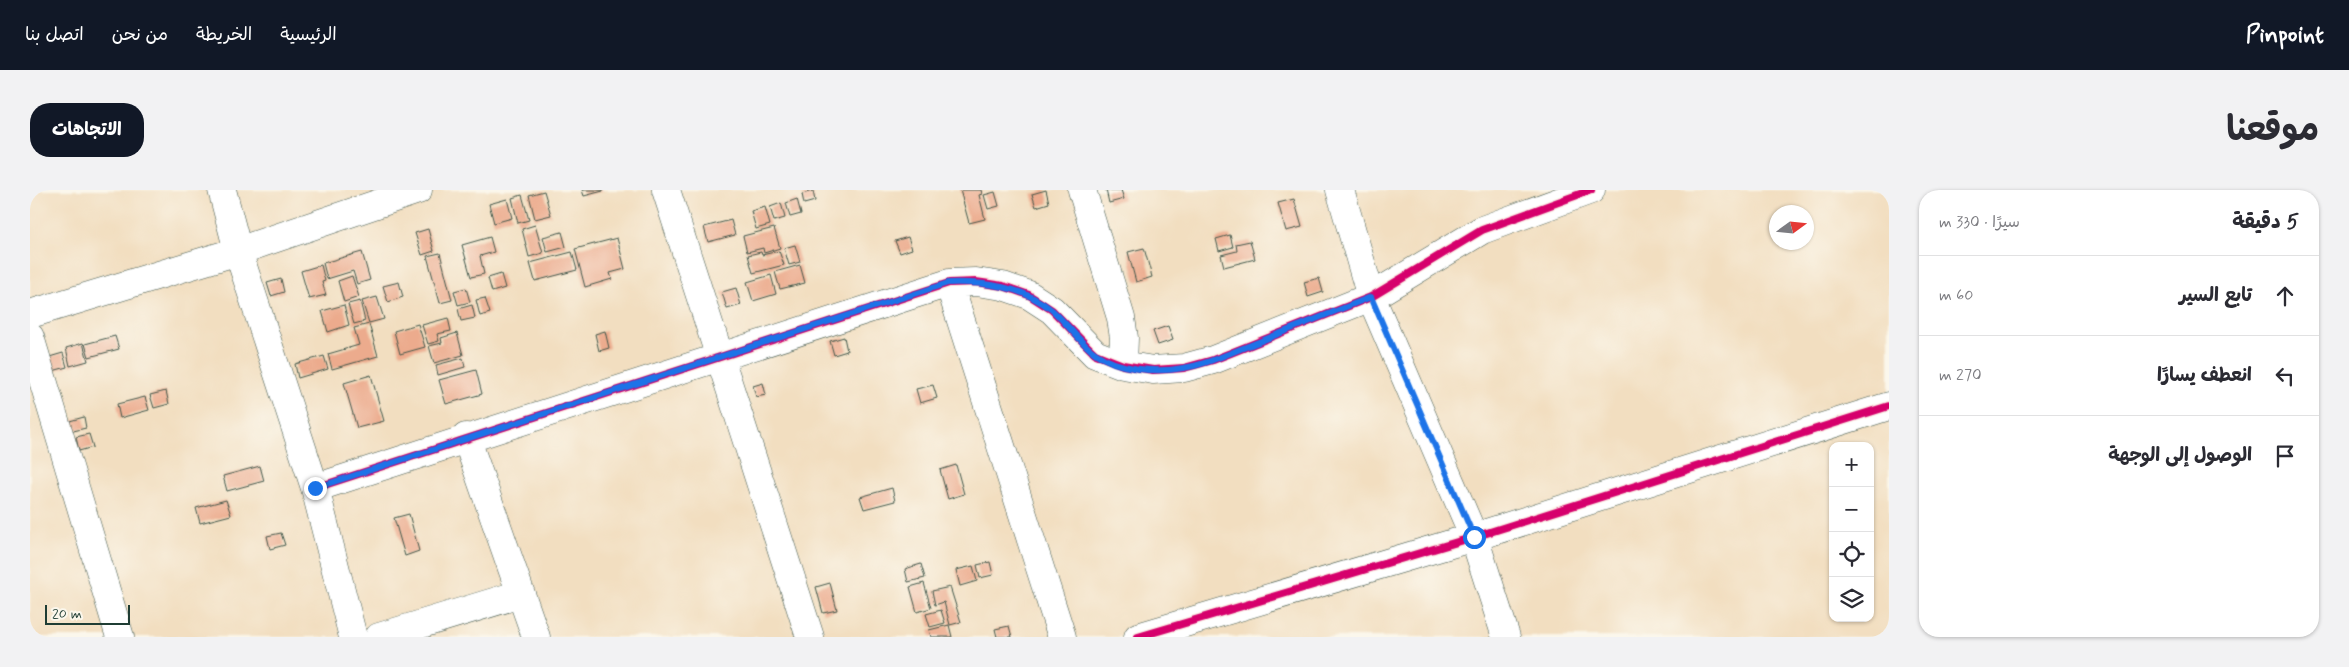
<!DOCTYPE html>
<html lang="ar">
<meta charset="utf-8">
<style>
:root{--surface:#fff;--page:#f2f2f3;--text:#2b2b33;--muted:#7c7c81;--line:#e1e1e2;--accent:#111827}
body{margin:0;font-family:Mynerve,"Playpen Sans Arabic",sans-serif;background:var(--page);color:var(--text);direction:rtl}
.controls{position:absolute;right:15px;bottom:15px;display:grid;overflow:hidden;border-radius:10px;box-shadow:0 1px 4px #0004}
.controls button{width:45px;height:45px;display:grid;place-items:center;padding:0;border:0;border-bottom:1px solid var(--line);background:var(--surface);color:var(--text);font:25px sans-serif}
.compass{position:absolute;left:1739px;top:15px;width:45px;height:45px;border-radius:50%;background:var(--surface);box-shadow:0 1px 4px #0004;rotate:75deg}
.scale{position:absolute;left:15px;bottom:12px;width:85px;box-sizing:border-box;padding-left:5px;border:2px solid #1f3d34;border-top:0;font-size:14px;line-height:18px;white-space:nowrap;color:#1f3d34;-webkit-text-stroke:4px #fbf7ec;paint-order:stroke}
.stop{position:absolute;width:15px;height:15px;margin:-11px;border:4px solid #1a73e8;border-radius:50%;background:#fff}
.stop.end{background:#1a73e8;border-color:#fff;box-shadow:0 1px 5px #0008}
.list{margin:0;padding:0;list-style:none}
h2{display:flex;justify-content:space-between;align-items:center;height:65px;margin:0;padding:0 20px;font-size:21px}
h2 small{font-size:16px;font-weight:400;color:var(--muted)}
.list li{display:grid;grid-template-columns:32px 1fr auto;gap:15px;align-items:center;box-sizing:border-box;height:80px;padding:0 20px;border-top:1px solid var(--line)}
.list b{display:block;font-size:19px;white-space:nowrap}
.list em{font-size:16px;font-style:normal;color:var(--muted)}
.icon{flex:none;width:28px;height:28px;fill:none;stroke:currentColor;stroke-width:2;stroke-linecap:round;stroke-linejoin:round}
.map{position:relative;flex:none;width:1859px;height:447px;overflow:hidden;direction:ltr;border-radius:20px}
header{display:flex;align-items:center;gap:30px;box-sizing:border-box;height:70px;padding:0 25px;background:var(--accent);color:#fff}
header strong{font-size:24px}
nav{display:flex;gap:28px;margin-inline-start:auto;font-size:18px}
.intro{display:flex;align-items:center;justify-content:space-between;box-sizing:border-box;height:120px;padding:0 30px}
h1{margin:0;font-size:35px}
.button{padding:12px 22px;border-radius:20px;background:var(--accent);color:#fff;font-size:18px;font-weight:700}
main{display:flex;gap:30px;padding:0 30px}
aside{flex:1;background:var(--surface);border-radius:20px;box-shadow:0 1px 4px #0004}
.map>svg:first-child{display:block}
.building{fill:#ecab8d}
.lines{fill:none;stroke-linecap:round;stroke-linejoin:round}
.minor-casing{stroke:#3f5549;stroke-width:29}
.minor{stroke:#fff;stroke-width:28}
.cycleway-casing{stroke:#fbf7ec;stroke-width:11}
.cycleway{stroke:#d6006c;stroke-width:8}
.route{stroke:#1a73e8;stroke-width:6}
</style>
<header>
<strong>Pinpoint</strong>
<nav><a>الرئيسية</a><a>الخريطة</a><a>من نحن</a><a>اتصل بنا</a></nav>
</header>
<div class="intro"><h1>موقعنا</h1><a class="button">الاتجاهات</a></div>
<main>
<aside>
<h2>5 دقيقة<small>سيرًا · 330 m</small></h2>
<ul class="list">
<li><svg class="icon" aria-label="ahead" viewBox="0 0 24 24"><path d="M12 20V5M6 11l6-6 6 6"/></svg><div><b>تابع السير</b></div><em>60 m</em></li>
<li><svg class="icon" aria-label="left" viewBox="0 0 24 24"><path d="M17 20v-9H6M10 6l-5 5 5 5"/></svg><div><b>انعطف يسارًا</b></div><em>270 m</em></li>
<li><svg class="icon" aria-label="arrive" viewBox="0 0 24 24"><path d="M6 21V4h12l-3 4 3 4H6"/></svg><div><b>الوصول إلى الوجهة</b></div></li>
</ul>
</aside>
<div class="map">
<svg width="1859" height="447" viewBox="0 0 1859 447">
<rect width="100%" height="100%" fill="#fbf7ec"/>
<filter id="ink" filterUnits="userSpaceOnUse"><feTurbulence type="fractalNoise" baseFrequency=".02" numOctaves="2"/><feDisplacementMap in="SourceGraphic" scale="10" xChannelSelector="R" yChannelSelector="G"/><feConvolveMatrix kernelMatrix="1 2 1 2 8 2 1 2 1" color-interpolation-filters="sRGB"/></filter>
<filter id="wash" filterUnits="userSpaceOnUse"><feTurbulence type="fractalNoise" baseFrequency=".0096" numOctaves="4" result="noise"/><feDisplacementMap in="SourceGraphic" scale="20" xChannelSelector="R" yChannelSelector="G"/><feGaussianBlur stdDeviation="1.12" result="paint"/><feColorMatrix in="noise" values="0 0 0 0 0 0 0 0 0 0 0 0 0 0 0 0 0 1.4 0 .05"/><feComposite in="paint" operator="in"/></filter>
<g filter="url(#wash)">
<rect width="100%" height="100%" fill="#f2dec0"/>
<g id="blocks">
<!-- building -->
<path class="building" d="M552,0h21v1l-19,5z
M930,0h21l1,4 -3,1 6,24 -16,4z
M1016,0l3,13 -13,4 -4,-13z
M1076,0h15l3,9 -15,4z
M514,1l7,24 -16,4 -6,-24z
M783,1l2,10 -11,3 -2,-10z
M965,2l4,14 -11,3 -4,-14z
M492,5l7,25 -11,3 -6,-25z
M477,9l5,19 -18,5 -5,-19z
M767,9l4,15 -11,3 -4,-14z
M1264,9l8,28 -16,4 -8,-28z
M751,13l4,15 -11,3 -4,-14z
M735,17l5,18 -14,4 -5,-18z
M701,30l4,15 -27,7 -4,-15z
M505,35l8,28 -14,4 -7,-28z
M744,38l6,20 -16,5 -1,-5 -16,4 -4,-16z
M398,39l6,22 -12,4 -7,-22z
M532,42l4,15 -19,5 -4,-15z
M1200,45l3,12 -14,4 -3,-12z
M460,47l4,15 -14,4 4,18 -13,3 -9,-32z
M878,47l4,12 -12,4 -5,-12z
M587,48l8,31 -15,4 2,6 -27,8 -10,-38z
M1220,51l5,18 -31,8 -3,-12 16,-4 -1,-7z
M765,55l5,17 -11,3 -5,-17z
M1114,58l8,29 -16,5 -8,-30z
M749,61l5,14 -31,8 -5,-18 13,-3 1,3z
M332,62l8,28 -13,4 -4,-13 -26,8 -4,-16z
M542,62l5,18 -42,11 -5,-18z
M410,63l12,47 -12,3 -13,-47z
M291,75l4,16 -3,1 4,13 -17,4 -8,-28z
M770,75l5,18 -25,6 -5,-17z
M471,84l4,14 -13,4 -4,-14z
M741,85l5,19 -23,7 -6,-19z
M322,86l7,21 -15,5 -6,-21z
M1289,88l4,14 -15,5 -4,-15z
M251,89l3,13 -13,4 -4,-13z
M369,92l4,15 -15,5 -5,-16z
M436,98l4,14 -12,3 -4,-14z
M706,98l5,17 -14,4 -5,-17z
M347,107l7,22 -15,4 -7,-22z
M455,108l5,15 -10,3 -4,-16z
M330,111l5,20 -11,3 -6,-20z
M314,115l5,20 -21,7 -6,-21z
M442,115l3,13 -14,3 -3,-12z
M418,128l3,13 -14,3 2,7 -11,3 -6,-19z
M339,134l9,32 -46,13 -4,-15 31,-9 -5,-17z
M388,134l7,23 -25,7 -6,-23z
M1138,136l5,14 -15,5 -5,-14z
M575,141l4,17 -10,3 -4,-17z
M427,143l6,22 -29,8 -5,-17 13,-3 -1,-5z
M85,146l4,13 -30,8 -4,-13z
M814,147l3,14 -13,4 -4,-14z
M53,153l5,18 -18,5 -4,-18z
M33,163l4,14 -18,5 -3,-14z
M294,166l4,13 -30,9 -3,-14z
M433,168l2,9 -27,8 -2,-10z
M446,180l6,24 -36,10 -7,-24z
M341,185l13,46 -27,7 -13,-45z
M733,193l3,12 -10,2 -3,-11z
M903,195l4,13 -17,5 -4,-14z
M136,201l3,13 -15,4 -4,-13z
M115,207l4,13 -29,8 -3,-14z
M54,227l2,11 -17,4 -3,-10z
M59,244l4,13 -14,4 -3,-14z
M926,275l8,29 -16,5 -8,-29z
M230,276l4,15 -37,10 -4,-15z
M862,298l3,13 -31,8 -4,-12z
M196,310l5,15 -31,8 -4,-15z
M379,324l10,37 -14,5 -11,-38z
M251,343l4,12 -15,4 -3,-13z
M960,372l3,13 -13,3 -3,-13z
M891,374l4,14 -17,4 -3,-13z
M943,376l4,15 -17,5 -4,-16z
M800,393l7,27 -14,3 -7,-26z
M894,393l7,25 -14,4 -7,-25z
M920,397l11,35 -11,3 -6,-23 -9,3 -3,-14z
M911,420l4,13 -15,4 -4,-13z
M919,435l3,12h-21l-2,-7z
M979,436l3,11h-15l-2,-8z"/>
</g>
</g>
<g filter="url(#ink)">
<use href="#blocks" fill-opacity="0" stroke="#3f5549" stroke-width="1"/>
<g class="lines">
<defs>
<path id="minor" d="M192,0l16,61 77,237 38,149
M636,0l144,447
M1052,0l39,128 3,20 -1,27
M1310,0l31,107 103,240 32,100
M919,93l113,354
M0,124l208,-63 180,-61
M0,147l90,300
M436,247l70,200
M285,298l634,-205 27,-1 27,4 26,9 23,15 43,44 28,11 30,5 31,-2 29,-8 158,-63 111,-67 109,-40
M349,447l141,-43
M1108,447l336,-100 415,-131"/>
</defs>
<!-- minor casing -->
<use href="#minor" class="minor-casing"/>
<!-- minor -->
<use href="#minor" class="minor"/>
<defs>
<path id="cycleway" d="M285,298l634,-205 27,-1 27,4 26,9 23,15 43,44 28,11 30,5 31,-2 29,-8 158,-63 111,-67 109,-40
M1108,447l336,-100 415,-131"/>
</defs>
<!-- cycleway casing -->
<use href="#cycleway" class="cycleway-casing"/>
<!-- cycleway -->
<use href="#cycleway" class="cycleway"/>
</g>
</g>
<g class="lines" filter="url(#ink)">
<!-- route -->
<path class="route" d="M285,298l633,-205c38,-1 74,3 104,27 15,13 27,32 43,43 23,17 61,20 88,15 23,-3 46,-15 68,-23 40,-16 80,-32 120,-48l103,240"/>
</g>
</svg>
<div class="controls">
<button>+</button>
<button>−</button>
<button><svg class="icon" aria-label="locate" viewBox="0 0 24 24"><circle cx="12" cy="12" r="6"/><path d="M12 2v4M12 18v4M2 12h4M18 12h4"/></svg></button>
<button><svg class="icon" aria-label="layers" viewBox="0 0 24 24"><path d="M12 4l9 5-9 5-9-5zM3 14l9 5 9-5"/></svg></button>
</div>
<svg class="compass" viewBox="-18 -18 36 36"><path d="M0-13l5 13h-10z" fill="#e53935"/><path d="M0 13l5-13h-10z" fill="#7c7c81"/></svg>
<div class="scale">20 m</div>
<div class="stop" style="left:1444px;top:347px"></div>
<div class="stop end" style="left:285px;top:298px"></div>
</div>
</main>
